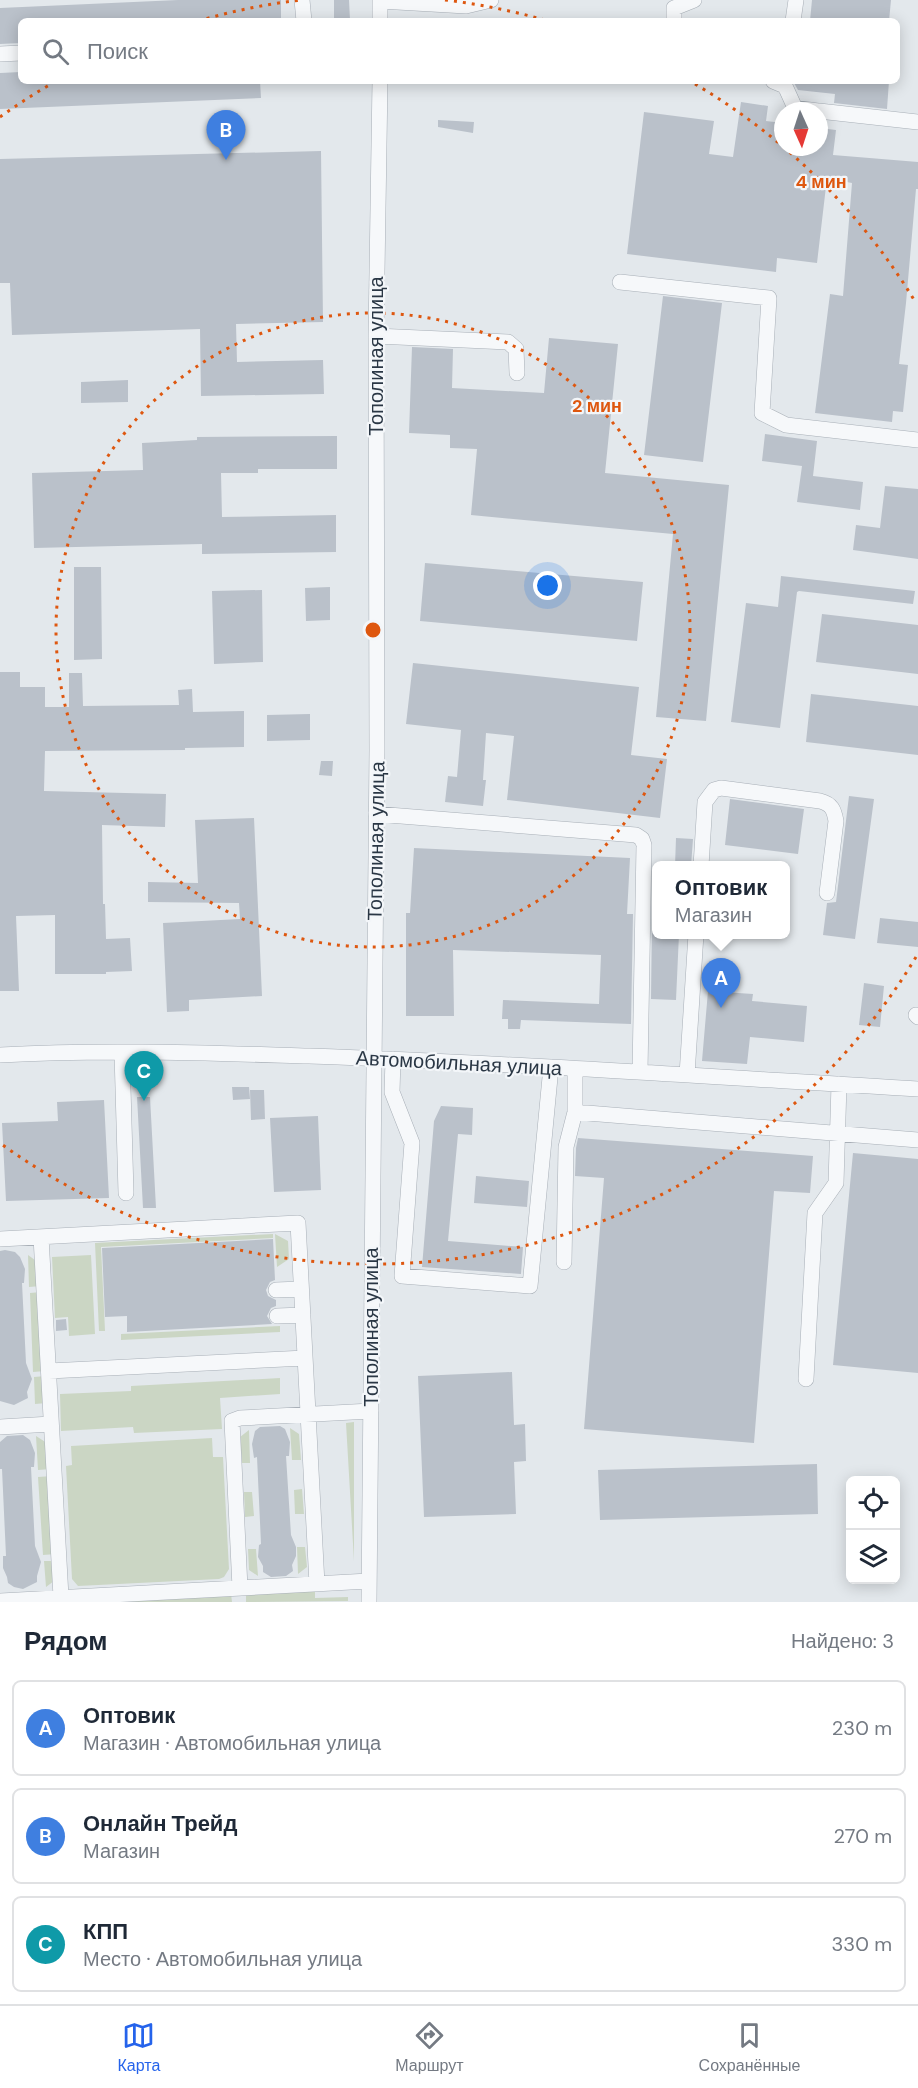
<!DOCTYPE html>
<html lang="ru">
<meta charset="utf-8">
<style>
:root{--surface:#fff;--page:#f2f2f3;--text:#1f2937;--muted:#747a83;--line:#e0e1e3;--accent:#2563eb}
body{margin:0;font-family:"DM Sans",sans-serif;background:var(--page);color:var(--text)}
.controls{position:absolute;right:18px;bottom:18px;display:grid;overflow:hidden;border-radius:9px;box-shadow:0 3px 15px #0003}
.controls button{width:54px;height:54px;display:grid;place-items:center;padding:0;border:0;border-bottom:2px solid var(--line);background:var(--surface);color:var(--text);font:30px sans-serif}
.compass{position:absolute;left:774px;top:102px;width:54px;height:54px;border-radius:50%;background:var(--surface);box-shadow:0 3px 15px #0003;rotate:177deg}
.you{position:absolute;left:548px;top:586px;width:21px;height:21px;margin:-15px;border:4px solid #fff;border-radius:50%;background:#1a73e8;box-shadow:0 0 0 9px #1a73e833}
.badge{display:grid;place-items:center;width:39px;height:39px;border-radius:50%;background:var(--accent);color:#fff;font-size:20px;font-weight:700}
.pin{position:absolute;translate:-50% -50px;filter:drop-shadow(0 2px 3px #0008)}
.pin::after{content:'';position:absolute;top:32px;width:21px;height:18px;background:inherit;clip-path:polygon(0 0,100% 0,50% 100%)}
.popup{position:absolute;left:652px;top:861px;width:138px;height:78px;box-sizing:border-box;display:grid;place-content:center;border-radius:9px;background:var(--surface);filter:drop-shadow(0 2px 4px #0005);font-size:20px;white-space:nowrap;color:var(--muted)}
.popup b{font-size:22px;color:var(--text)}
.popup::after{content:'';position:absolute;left:50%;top:100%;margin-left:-12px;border:12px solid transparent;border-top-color:var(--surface)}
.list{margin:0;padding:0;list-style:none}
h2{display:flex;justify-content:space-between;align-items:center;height:78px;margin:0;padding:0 24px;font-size:26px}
h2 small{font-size:20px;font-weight:400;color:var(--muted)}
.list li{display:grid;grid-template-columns:39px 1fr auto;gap:18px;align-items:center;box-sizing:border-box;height:96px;margin:0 12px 12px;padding:0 12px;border:2px solid var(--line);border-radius:9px}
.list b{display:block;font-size:22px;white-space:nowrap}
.list p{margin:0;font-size:20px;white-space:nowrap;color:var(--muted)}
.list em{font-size:20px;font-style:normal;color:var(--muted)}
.icon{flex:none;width:33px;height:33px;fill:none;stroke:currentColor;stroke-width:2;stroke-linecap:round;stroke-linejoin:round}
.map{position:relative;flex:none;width:918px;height:1602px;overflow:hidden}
.search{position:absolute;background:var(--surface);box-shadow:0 3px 15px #0003;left:18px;right:18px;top:18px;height:66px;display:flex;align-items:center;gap:15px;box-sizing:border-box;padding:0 21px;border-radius:9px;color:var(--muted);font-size:22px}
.sheet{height:402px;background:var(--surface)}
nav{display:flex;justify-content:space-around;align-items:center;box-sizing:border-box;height:84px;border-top:2px solid var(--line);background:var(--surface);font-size:16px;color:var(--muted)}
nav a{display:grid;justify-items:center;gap:3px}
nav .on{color:var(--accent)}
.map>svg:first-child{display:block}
.green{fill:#cbd6c4}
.building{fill:#bac1ca}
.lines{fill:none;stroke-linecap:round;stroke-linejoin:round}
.minor-casing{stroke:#a8afb7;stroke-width:16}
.minor{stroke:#f6f8fa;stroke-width:15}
.ring{fill:none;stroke:#de570f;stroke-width:3;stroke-dasharray:3 6}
.labels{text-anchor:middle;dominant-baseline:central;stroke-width:4.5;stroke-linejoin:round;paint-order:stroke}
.street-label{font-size:20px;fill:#2a3745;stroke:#f3f6f9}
.centre{fill:#de570f;stroke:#f3f6f9;stroke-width:3}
.ring-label{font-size:18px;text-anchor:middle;font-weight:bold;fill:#de570f;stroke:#f3f6f9;stroke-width:4.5;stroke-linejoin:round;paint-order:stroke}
</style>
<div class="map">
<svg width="918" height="1602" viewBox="0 0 918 1602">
<rect width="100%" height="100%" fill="#e3e8ec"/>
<!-- green -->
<path class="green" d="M273,1234v4l-172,9 4,84h-6l-4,-88z
M275,1234l13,7 1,18 -12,8z
M28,1255l11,8 2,23 -12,1z
M91,1255l4,79 -26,2 -1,-19 -13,1 -3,-61z
M41,1292l4,79 -12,1 -3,-79z
M280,1326v6l-159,8v-6z
M46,1376l1,27 -12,1 -1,-27z
M280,1378v16l-60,4 2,31 -88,4 -1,-6 -72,4 -1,-37 71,-3v-5z
M354,1422v139l-8,-138z
M290,1428l9,6 2,26h-9z
M249,1430l1,33h-8l-2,-26z
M36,1436l14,9 1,24 -13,1z
M212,1438l1,19h10l6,112 -5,8 -5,2 -141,7 -6,-7 -6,-113 6,-1 -1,-19z
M52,1476l4,78 -13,1 -5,-78z
M302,1489l2,25h-9l-1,-24z
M244,1492h8l2,24 -9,1z
M297,1547h8l2,20 -9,7z
M248,1549h8l2,27 -9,-6z
M44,1561h13l1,17 -12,9z
M315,1591v7l33,-1v4l-102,1v-7z
M231,1594l1,8h-149z"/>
<!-- building -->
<path class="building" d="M178,0h103v21h-260v22l-21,1v-36z
M334,0h15l1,20h-16z
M812,0h79l-2,21h-79z
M21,72v9h239l1,17 -261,11v-36z
M793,81h96l-2,28 -53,-6 1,-9 -37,-4z
M741,102l27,4 -2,15 17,2v24h36v-19l17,2 -3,25 85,7v27h-2l-10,114 -7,61 9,1 -5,47 -10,-1 -1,11 -77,-9 15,-119 13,2 9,-113 -25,-5 -10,85 -40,-5 -1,14 -149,-18 17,-142 70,9 -5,33 24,3z
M438,120l36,2 -1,11 -35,-6z
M321,151l2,171 -87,2 1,38 86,-2 1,34 -123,2 -1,-67 -188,6 -2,-52h-10v-124z
M663,296l59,7 -19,159 -59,-7z
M549,338l69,6 -13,129 124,12 -23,236 -50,-4 17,-183 -202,-19 6,-66 -27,-1v-13l-41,-2 3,-86 41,2 -1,39 92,5z
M128,380v22l-47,1v-21z
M765,434l52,7 -4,35 50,6 -3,28 -63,-8 5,-36 -40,-5z
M337,436v33h-79v4h-37l1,44 114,-2v37l-134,2v-10l-168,4 -2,-75 111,-3 -1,-27 55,-3v-3z
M885,486l33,3v70l-65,-9 3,-25 24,3z
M425,563l218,19 -6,59 -217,-20z
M74,567h27l1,92 -28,1z
M781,576l134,15 -2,13 -114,-13 -2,1 -17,136 -49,-6 15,-119 32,4z
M330,587v33l-24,1 -1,-33z
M262,590l1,72 -49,2 -2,-73z
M822,614l96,11v49l-102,-12z
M413,663l226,24 -8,68 36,4 -7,59 -153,-18 7,-64 -28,-3 -3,47h3l-3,26 -38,-4 3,-26 9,1 4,-47 -55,-6z
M0,672h20v15h25v20h24v-34h13l1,33 96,-1 -1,-15 14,-1 1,23 51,-1v36l-59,1v2l-140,1 -1,40 122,3 -1,33 -63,-2 1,79h2l1,35 24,-1 2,33 -26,1v2h-51v-59l-39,1 3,75h-19z
M811,694l107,12v49l-112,-13z
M310,714v26l-43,1v-26z
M321,761h12l-1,15 -13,-1z
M849,796l25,3 -19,140 -32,-4 4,-32 9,-1z
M730,799l74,10 -6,45 -73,-9z
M254,818l8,178 -73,4v11l-22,1 -4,-89 77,-4 -1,-16 -91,-1v-20l50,1 -3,-63z
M676,838l17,1 -2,27h-16z
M414,848l216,10 -3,56h6l-2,110 -110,-4 -1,9h-12v-10h-6l1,-19 96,4 2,-49 -148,-5 1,66h-48v-103h4z
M652,918l5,1v15h22l-3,66 -25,-1z
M880,918l38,4v25l-41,-4z
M864,983l20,3 -4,41 -21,-2z
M708,991l45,3 -1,7 55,5 -3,36 -54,-5 -3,27 -45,-3z
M232,1087h17l1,12 -17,1z
M250,1090h14l1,29 -14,1z
M137,1097h13l6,111h-13z
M104,1100l5,98 -103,3 -4,-78 56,-2 -1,-19z
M441,1106l32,2 -1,27 -14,-1 -10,107 75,6 -2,27 -99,-7 12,-146z
M318,1116l3,74 -47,2 -4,-74z
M578,1138l235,18 -3,37 -36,-2 -20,252 -170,-14 20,-251 -29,-2 1,-28z
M853,1153l65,6v214l-85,-8z
M476,1176l53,5 -2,26 -53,-4z
M273,1239l2,41 -5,2 -4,8 2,6 8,4v6l-5,2 -4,8 5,8 -145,8v-16l-22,1 -3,-69z
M5,1250l10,2 5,5 5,12 -1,14h-2l4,80 6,16 -5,13 1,6 -14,7 -14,-4v-150z
M66,1319l1,11 -11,1v-11z
M512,1372l2,53 11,-1 1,37 -12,1 2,52 -92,3 -6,-141z
M280,1426l5,3 5,13 -1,14h-3l5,79 5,12v9l-4,9 1,6 -7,5 -15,1 -8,-5v-6l-5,-9 1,-12 2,-1 -4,-87 -3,1 -2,-14 3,-13 5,-4z
M23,1435l7,5 5,13 -1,14h-3l4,79 6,16 -4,14v6l-14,7 -9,-2 -6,-4 -1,-6 -4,-9v-12h3l-4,-87h-2v-27l7,-6z
M817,1464l1,50 -218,6 -2,-50z"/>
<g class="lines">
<defs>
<path id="minor" d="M302,0l2,21
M380,1l86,5 25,-6
M380,21v-21
M674,21v-13l20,-8
M793,21l3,-21
M0,54l21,-1
M773,81l12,5 10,22 23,3
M819,111l99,11
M620,282l149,16 -7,115 24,12 132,15
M376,336l132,6 8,7 1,24
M376,814l260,21 6,4 2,6 -4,227
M701,866l4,-64 9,-12 7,-2 99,13c12,3 14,9 16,20l-9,72
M916,1015l2,2
M122,1053l4,140
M0,1055c103,-6 207,-2 309,1 203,7 406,21 609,33
M393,1059l-1,33 20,51 -10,133 128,10 21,-219
M575,1069v43l343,28
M687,1075l9,-141
M41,1237l20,360
M0,1239l298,-16 19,361
M564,1262l2,-115 9,-35
M276,1290l25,-1
M277,1316l26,-1
M49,1371l256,-13
M806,1379l9,-166 21,-30 3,-99
M0,1427l51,-3
M240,1588l-8,-167 8,-3 131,-7
M0,1601l369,-20
M369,1602l8,-852 -1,-414 4,-255"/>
</defs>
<!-- minor casing -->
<use href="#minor" class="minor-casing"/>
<!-- minor -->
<use href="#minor" class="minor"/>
</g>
<!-- distance rings -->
<g class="ring">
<circle cx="373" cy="630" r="317"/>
<path d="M916 957A634 634 0 0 1 0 1143M0 117A634 634 0 0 1 51 84M198 21A634 634 0 0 1 301 0M445 0A634 634 0 0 1 548 21M695 84A634 634 0 0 1 916 303"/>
</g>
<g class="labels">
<!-- street labels -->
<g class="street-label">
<text transform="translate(376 356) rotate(-90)">Тополиная улица</text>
<text transform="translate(376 841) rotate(-89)">Тополиная улица</text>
<text transform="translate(459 1063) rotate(3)">Автомобильная улица</text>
<text transform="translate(371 1327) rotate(-90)">Тополиная улица</text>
</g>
</g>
<circle cx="373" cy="630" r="9" class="centre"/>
<g class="ring-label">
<text x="821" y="188">4 мин</text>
<text x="597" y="412">2 мин</text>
</g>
</svg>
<div class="controls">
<button><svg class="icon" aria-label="locate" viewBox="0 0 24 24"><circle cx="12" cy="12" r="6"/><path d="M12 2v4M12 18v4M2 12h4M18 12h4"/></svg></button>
<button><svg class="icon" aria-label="layers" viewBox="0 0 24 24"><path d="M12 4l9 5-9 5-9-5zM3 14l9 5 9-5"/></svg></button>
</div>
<svg class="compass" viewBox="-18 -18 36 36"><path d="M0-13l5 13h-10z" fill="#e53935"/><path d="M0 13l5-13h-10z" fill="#747a83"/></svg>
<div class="you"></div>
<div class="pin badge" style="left:721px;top:1008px;background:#3f7fe0">A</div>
<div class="popup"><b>Оптовик</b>Магазин</div>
<div class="pin badge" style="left:226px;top:160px;background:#3f7fe0">B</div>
<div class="pin badge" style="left:144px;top:1101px;background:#0f9aa8">C</div>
<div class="search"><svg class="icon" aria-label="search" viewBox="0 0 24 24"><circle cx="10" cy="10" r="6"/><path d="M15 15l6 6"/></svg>Поиск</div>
</div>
<section class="sheet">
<h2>Рядом<small>Найдено: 3</small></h2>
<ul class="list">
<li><span class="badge" style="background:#3f7fe0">A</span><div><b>Оптовик</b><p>Магазин · Автомобильная улица</p></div><em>230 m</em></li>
<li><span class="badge" style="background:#3f7fe0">B</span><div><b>Онлайн Трейд</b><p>Магазин</p></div><em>270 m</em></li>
<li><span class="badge" style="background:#0f9aa8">C</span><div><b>КПП</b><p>Место · Автомобильная улица</p></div><em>330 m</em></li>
</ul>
</section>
<nav>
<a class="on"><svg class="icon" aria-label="map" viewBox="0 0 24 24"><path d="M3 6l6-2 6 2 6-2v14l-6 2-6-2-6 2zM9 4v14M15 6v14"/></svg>Карта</a>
<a><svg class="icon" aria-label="directions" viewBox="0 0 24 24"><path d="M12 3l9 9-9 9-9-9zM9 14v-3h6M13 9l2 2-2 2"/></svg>Маршрут</a>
<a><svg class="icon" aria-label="saved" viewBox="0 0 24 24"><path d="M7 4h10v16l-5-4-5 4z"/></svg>Сохранённые</a>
</nav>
